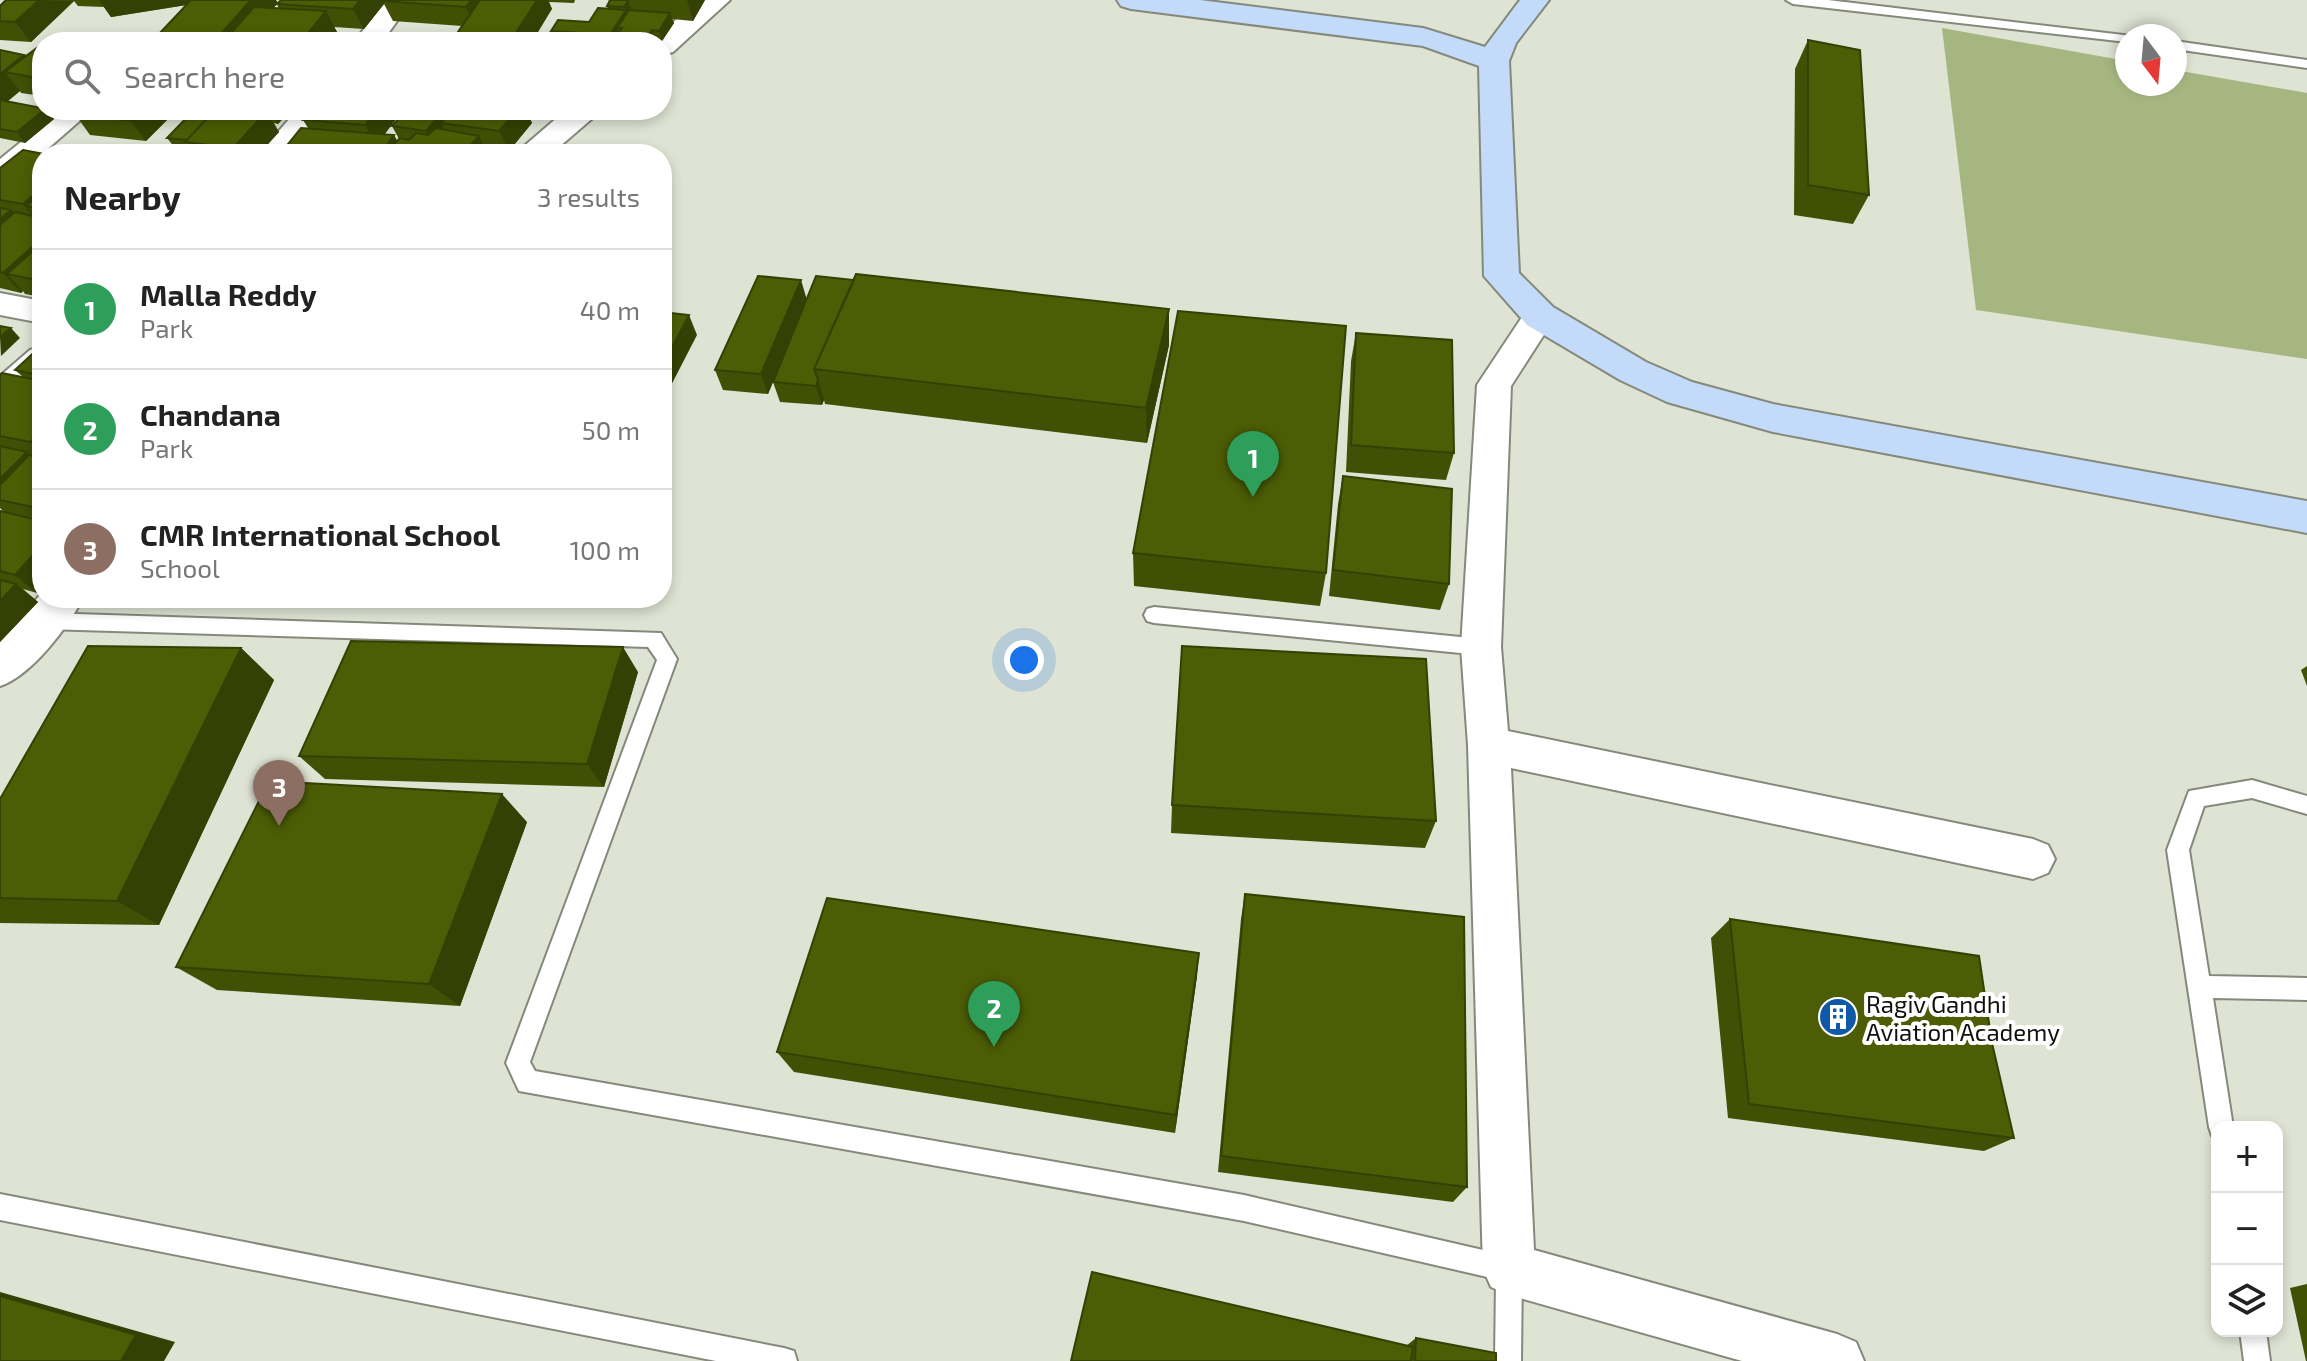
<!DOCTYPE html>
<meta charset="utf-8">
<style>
:root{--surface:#fff;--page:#f2f2f2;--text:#222;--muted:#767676;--line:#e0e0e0;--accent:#111827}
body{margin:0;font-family:"Exo 2",sans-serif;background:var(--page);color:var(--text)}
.controls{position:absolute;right:24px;bottom:24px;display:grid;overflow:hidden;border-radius:16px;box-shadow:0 4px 12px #0003}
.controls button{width:72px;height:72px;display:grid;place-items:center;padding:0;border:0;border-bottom:2px solid var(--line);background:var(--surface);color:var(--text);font:40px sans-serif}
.compass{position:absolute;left:2115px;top:24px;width:72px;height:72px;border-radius:50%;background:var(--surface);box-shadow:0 4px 12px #0003;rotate:164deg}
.you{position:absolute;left:1024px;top:660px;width:28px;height:28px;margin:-20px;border:6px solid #fff;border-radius:50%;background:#1a73e8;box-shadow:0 0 0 12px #1a73e833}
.badge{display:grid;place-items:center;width:52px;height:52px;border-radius:50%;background:var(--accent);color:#fff;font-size:26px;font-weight:700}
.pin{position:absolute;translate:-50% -66px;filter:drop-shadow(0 2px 4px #0008)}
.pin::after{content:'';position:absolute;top:42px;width:28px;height:24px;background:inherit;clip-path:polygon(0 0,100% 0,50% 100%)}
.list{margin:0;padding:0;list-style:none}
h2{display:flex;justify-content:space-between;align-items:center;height:104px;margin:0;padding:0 32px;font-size:34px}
h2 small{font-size:26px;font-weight:400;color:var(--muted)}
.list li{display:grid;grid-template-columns:52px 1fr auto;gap:24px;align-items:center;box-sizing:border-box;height:120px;padding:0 32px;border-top:2px solid var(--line)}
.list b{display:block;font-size:30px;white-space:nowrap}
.list p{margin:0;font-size:26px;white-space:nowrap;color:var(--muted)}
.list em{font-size:26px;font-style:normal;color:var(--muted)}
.icon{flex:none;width:44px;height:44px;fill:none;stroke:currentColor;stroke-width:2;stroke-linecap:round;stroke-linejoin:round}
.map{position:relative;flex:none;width:2307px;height:1361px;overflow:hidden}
.search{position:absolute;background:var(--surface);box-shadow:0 4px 12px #0003;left:32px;top:32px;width:640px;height:88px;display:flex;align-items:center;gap:20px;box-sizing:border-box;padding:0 28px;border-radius:32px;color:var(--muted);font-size:30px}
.panel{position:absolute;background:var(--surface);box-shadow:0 4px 12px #0003;left:32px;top:144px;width:640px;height:464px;border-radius:32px}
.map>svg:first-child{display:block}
.green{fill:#a6b681}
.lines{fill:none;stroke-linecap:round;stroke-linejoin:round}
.service-casing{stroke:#84897b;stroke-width:4}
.minor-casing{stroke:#84897b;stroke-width:4}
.tertiary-casing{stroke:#84897b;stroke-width:4}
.secondary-casing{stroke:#84897b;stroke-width:4}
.service{fill:#fff;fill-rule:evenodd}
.minor{fill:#fff;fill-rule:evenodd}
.tertiary{fill:#fff;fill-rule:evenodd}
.secondary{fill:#c3dbf8;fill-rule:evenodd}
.wall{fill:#415005}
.shaded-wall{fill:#354104}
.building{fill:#4c5d06;stroke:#354104;stroke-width:2}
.labels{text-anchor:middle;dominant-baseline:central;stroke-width:8;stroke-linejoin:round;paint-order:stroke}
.poi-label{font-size:24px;fill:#10110c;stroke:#fff;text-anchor:start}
</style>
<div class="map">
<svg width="2307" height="1361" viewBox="0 0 2307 1361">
<rect width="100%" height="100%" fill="#dee3d3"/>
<!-- green -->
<path class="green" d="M1942,28l185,33v23h48v-14l132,23v266l-331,-49z"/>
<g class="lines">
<defs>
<path id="service" d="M1786,0h42l304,36h-5v6l-334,-38z
M2175,41l132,19v8l-132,-19z
M1154,607l327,32 7,2 3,6 -3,6 -7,2 -327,-32 -7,-2 -3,-6 3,-6z
M45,613l616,20 16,26 -147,403 5,9 709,124 265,61 9,4 4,9 -1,92h-26l1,-82 -252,-58 -725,-130 -13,-28 151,-403 -9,-13 -603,-18 -7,-2 -3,-6 3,-6z
M2252,780l55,16v18l-55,-16 -48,8 -15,44 20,126 98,2v22l-94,-2 20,129h-16v11l-5,-2 -3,-9 -42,-277 22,-59z
M0,1194l784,154 10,3 3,10h-81l-716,-141z
M2240,1331h26l4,30h-26z"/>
<path id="minor" d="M386,0h26l-30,42h-28z
M60,110h32l-81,71 -11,2v-24z
M297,110h30l-37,44h-31z
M0,293l42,8v22l-42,-8z
M1540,305l12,3 4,8 -45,70 -10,261 7,84 525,108 15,6 7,14 -7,14 -15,6 -522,-111 23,482 303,84 19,8 8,19h-122l-233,-66 -18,-8 -8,-18 -15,-524 -7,-98 16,-262 51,-77z
M42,346v31l-30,27 -12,3v-31l30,-26z"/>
<path id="tertiary" d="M699,0h31l-57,52 -11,3v-13h-12z
M566,110h36l-51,44h-36z
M42,593v5h41c-15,29 -52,78 -83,88v-47z"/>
<path id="secondary" d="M1117,0h83l223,28 62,19 35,-47h29l-33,43 -7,18 10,212 34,34 93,55 46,20 81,22 534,97v32l-534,-101 -106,-30 -47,-22 -93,-55 -43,-49 -5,-210 -56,-20 -292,-37 -10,-3z"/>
</defs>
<!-- service casing -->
<use href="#service" class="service-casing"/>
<!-- minor casing -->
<use href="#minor" class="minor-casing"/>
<!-- tertiary casing -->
<use href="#tertiary" class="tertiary-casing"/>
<!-- secondary casing -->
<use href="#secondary" class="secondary-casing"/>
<!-- service -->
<use href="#service" class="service"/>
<!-- minor -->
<use href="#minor" class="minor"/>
<!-- tertiary -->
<use href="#tertiary" class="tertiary"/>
<!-- secondary -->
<use href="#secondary" class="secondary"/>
</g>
<!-- wall -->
<path class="wall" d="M6,0h270l-3,8 6,1 -2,-5 106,-4h192l-1,3 -25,-1 3,7 -90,17 -69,-5 -9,-17 -20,25 -30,-2 3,5 -9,10h-163l-6,-8 28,-29 -76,12 -7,-10 -26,-1 -4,-5 -43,41 -31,-2v-34z
M610,0h95l-12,21 -21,-2 2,4 -12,18 -114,1 5,-6 -2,-5 38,-9 19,-13 -1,-3z
M1808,40l61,155 -16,29 -59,-9 1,-146z
M42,44v52l-21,-3 -1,-2 -13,11 47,17 -29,24 -25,-5v-88l24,5 1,2z
M177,110l-31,31 -56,-6 -15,-21z
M187,110h104l-13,14 -4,-1 5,9 -20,22h-65l-3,-4 -16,-2 -8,-10 23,-24z
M312,110h89l-4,5 -3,-1 2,5 -11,15 12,7 2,-2 -7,-13 14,-16h151l-5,7 -24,-2 4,8 -23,28 -24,-3 3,6h-208l28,-26 -5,-8z
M42,154v143l-17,-3 -2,-3 -2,2 -21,-5v-120z
M807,299l362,10v36l-22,98 -322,-39 -1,-4 -2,5 -42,-3 -7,-20 18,-44 -23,56 -45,-4 -8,-20z
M1356,333l98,120 -8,27 -100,-8 5,-111z
M42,345v242l-5,6 -14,-4 15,13 -38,40v-132l4,2 -4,-4v-133l23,2 -8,-7z
M1343,476l106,108 -9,26 -111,-14 9,-92z
M1133,553l193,20 -6,33 -186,-20z
M241,648l33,32 -115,245 -159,-2v-124z
M2307,666v20l-6,-16z
M638,672l-34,115 -279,-8 -26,-23z
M1172,805l264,16 -11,27 -254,-15z
M527,822l-67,184 -243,-16 -41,-23z
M1245,894l222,293 -14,15 -235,-30 23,-253z
M1730,919l262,124 22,95 -30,13 -256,-33 -17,-180z
M1197,976l-22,157 -381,-61 -17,-20z
M2307,1284v77h-1l-16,-73z
M1416,1338l80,23h-425l335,-15z"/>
<!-- shaded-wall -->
<path class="shaded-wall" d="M39,0l35,1 -43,41 -16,-20z
M99,0h117l-105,17z
M251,0h25l2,3 -34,39h-24l-3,-4z
M360,0h23l1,4 -20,25 -11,-20z
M471,0h15l-11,27 -9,-20z
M537,0h11l4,9 -20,33h-22z
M687,0h18l-12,21z
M628,1l4,10 -10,17h-5l3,8 -4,6h-3l-3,-7 15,-24 -1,-4z
M326,11l11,21 -9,10h-27z
M670,13l4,10 -12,18 -3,-10z
M652,30l4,11 -1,1h-7l-1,-2z
M24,55l16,20 -35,-3 15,19 -20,16v-33z
M44,110h3l7,9 -29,24 -8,-11z
M142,110h35l-31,31 -15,-20z
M269,110h22l-13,14z
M376,110h16l4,9 -20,26 -11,-20z
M444,110h27l-30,13 7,14 -12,14 -10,-20z
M517,110h9l6,13 -23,28 -10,-20z
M549,110h8l-5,7z
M266,112l13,20 -20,22h-21l-5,-6z
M394,135l11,19h-25z
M479,136l9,18h-26z
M42,188v21l-16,-3 15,17 -1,1 -17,-20z
M11,210l17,20 -28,25v-36z
M42,238v36h-35l16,17 -2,2 -18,-20z
M801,280l6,20 -39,94 -7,-20z
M1169,309v36l-22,98 -1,-35z
M689,315l8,20 -33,64 -2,-4v-28z
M11,328l9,10 -19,18 -1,-19z
M818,380l6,20 -2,5 -6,-19z
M42,431v22l-12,-11z
M27,452l15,14 -42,34v-21z
M42,545v42l-5,6 -22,-18z
M16,584l22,18 -38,40v-41z
M623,647l15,25 -34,115 -17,-23z
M241,648l33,32 -115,245 -42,-24z
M502,794l25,28 -67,184 -31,-22z
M1199,953l-2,23 -22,157 1,-18z
M0,1292l175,50 -11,19h-43l-121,-65z"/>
<!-- building -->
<path class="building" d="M6,0h33l-24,22 -15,-1v-15z
M191,0h60l-34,38 -58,-4z
M281,0h79l-7,9 -76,-5z
M383,0h88l-5,7 -84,-6z
M480,0h57l-27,42h-59z
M610,0h18v1l-4,6 -17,-1z
M254,7l72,4 -25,31 -77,-1z
M598,8l28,2 -16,25 -59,-4 7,-11 31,2z
M629,10l41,3 -11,18 -7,-1 -5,10 -7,-1 -1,3h-23v-2l-16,-1 1,-2 15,1 6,-10h-5z
M552,36l64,4 -1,2h-67z
M1808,40l52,10 9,145 -61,-10z
M42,44v35l-37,-7z
M0,50l24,5 -24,19z
M0,100l42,8v2h2l-27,22 -17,-3z
M79,110h63l-11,11 -56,-7z
M194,110l20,1 -27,29 -20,-2z
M215,110h35l16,2 -33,36 -48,-6z
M312,110h64l-11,15 -62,-5z
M406,110h38l-18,21 -34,-5z
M452,110h65l-18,21 -58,-8z
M301,128l93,7 -14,19h-100z
M436,128l43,8 -17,18h-78l16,-16 9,2 7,-7 12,2z
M23,150l21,4h-2v34l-19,16 -23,-4v-32z
M42,193v16l-16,-3z
M0,208l11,2 -11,9z
M15,212l27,6v20l-39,35 -3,-1v-47z
M42,243v38l-35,-7z
M856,274l313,35 -23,99 -332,-39z
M758,276l43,4 -40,94 -46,-4z
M816,276l38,4 -40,89 4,11 -2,6 -43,-4z
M1178,311l168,15 -20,247 -193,-20z
M662,312l27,3 -27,52z
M0,326l11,2 -11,9z
M1356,333l96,7 2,113 -103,-8z
M42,345v31l-27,-6z
M2,373l40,8v50l-12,11 -30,-6v-61z
M0,446l27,6 -27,27z
M29,455l13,3v51l-42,-9v-15z
M1343,476l109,13 -3,95 -116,-14z
M0,511l42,10v24l-27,30 -15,-4z
M0,580l16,4 -16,17z
M351,641l272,6 -36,117 -288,-8z
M88,646l153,2 -124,253 -117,-3v-99z
M1182,646l244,13 10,162 -264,-16z
M269,781l233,13 -73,190 -253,-17z
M1245,894l219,23 3,270 -246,-31z
M827,898l372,55 -23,162 -399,-63z
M1730,919l249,37 13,87 22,95 -265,-34z
M1092,1272l321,75 -2,14h-340z
M0,1296l136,39 -15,26h-121z
M1416,1338l80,15v8h-81z"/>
<!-- icons -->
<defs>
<symbol id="building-disc" viewBox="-11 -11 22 22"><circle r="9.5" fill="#1059a8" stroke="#fff"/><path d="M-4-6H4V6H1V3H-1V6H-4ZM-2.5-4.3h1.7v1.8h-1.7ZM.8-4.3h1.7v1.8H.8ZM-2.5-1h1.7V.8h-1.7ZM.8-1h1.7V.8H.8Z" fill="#fff"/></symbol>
</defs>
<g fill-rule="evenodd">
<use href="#building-disc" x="1816" y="995" width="44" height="44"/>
</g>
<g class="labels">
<!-- poi labels -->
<g class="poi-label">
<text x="1866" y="1003">Ragiv Gandhi<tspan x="1866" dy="28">Aviation Academy</tspan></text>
</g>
</g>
</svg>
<div class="controls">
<button>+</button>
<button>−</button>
<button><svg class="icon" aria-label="layers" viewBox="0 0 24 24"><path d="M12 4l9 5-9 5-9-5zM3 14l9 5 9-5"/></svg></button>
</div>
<svg class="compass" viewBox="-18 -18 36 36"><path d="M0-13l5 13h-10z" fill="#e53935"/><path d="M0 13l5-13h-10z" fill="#767676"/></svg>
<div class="you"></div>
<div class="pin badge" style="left:1253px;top:497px;background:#2e9e5b">1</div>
<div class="pin badge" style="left:994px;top:1047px;background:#2e9e5b">2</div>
<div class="pin badge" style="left:279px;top:826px;background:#8d6e63">3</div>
<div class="search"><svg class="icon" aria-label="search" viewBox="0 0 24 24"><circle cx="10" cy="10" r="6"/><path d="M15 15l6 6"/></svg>Search here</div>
<section class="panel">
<h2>Nearby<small>3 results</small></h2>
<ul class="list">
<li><span class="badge" style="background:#2e9e5b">1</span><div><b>Malla Reddy</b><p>Park</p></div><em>40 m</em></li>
<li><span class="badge" style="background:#2e9e5b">2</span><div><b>Chandana</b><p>Park</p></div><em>50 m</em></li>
<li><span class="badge" style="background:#8d6e63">3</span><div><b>CMR International School</b><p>School</p></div><em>100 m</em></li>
</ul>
</section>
</div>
